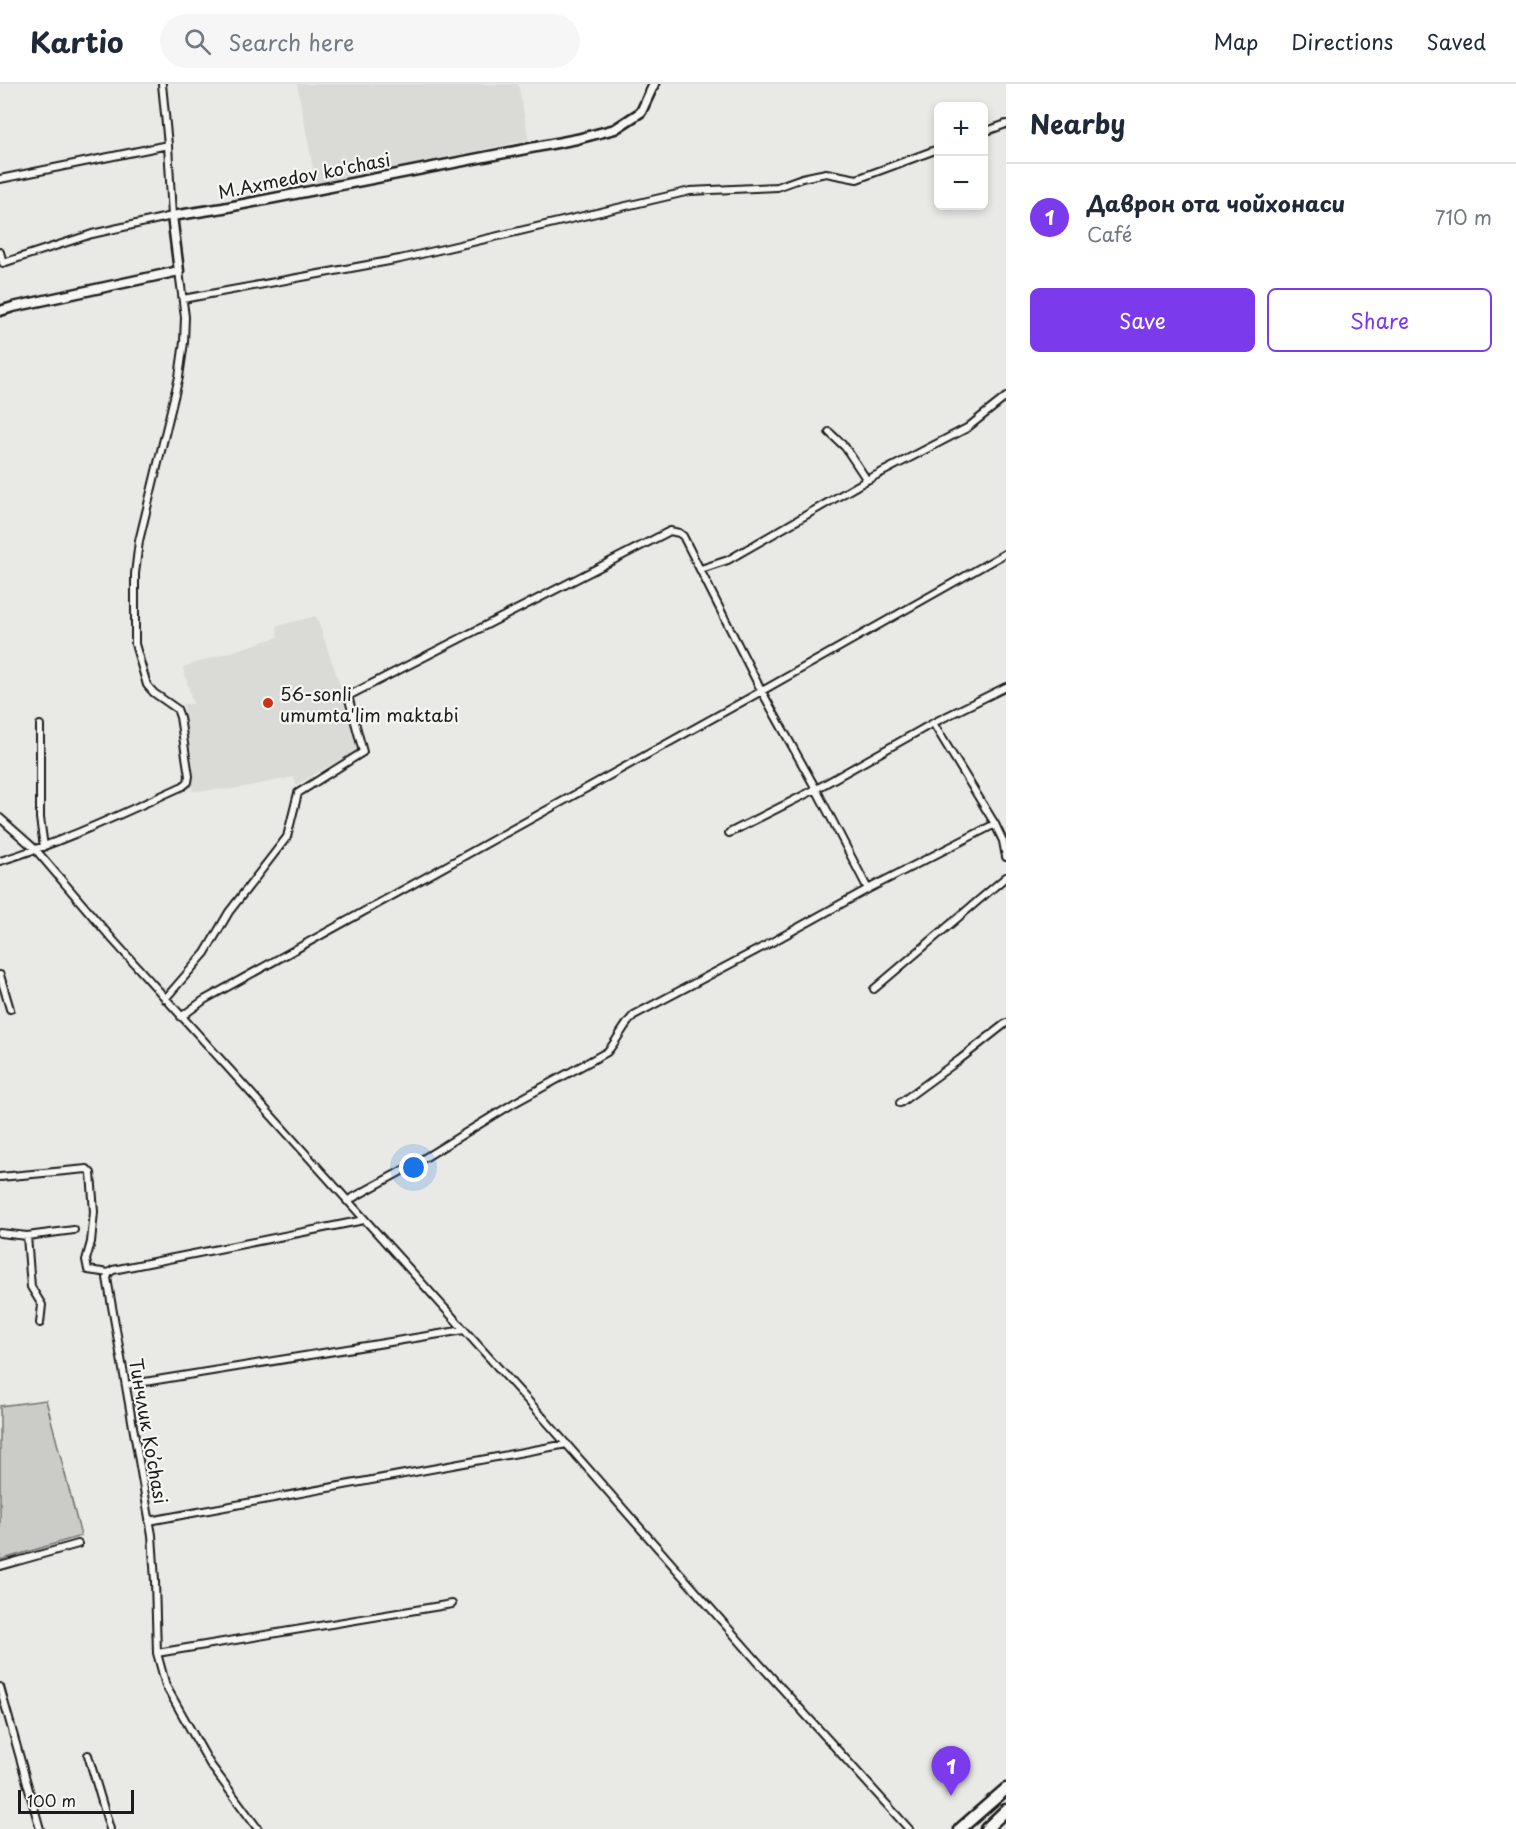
<!DOCTYPE html>
<meta charset="utf-8">
<style>
:root{--surface:#fff;--page:#f6f6f7;--text:#1f2937;--muted:#747a83;--line:#e0e1e3;--accent:#7c3aed}
body{margin:0;font-family:"Playpen Sans",sans-serif;background:var(--page);color:var(--text)}
.controls{position:absolute;right:18px;top:18px;display:grid;overflow:hidden;border-radius:9px;box-shadow:0 3px 9px #0003}
.controls button{width:54px;height:54px;display:grid;place-items:center;padding:0;border:0;border-bottom:2px solid var(--line);background:var(--surface);color:var(--text);font:30px sans-serif}
.scale{position:absolute;left:18px;bottom:15px;width:116px;box-sizing:border-box;padding-left:6px;border:3px solid #1c1c1c;border-top:0;font-size:16px;line-height:21px;white-space:nowrap;color:#1c1c1c;-webkit-text-stroke:4px #f6f6f2;paint-order:stroke}
.you{position:absolute;left:414px;top:1084px;width:21px;height:21px;margin:-15px;border:4px solid #fff;border-radius:50%;background:#1a73e8;box-shadow:0 0 0 9px #1a73e833}
.badge{display:grid;place-items:center;width:39px;height:39px;border-radius:50%;background:var(--accent);color:#fff;font-size:20px;font-weight:700}
.pin{position:absolute;translate:-50% -50px;filter:drop-shadow(0 2px 3px #0008)}
.pin::after{content:'';position:absolute;top:32px;width:21px;height:18px;background:inherit;clip-path:polygon(0 0,100% 0,50% 100%)}
.list{margin:0;padding:0;list-style:none}
h2{display:flex;justify-content:space-between;align-items:center;height:78px;margin:0;padding:0 24px;font-size:26px}
h2 small{font-size:20px;font-weight:400;color:var(--muted)}
.list li{display:grid;grid-template-columns:39px 1fr auto;gap:18px;align-items:center;box-sizing:border-box;height:108px;padding:0 24px;border-top:2px solid var(--line)}
.list b{display:block;font-size:22px;white-space:nowrap}
.list p{margin:0;font-size:20px;white-space:nowrap;color:var(--muted)}
.list em{font-size:20px;font-style:normal;color:var(--muted)}
.actions{display:flex;gap:12px;padding:18px 24px}
.actions a{flex:1;padding:14px 0;border:2px solid var(--accent);border-radius:9px;text-align:center;font-size:21px;color:var(--accent)}
.actions .main{background:var(--accent);color:#fff}
.icon{flex:none;width:33px;height:33px;fill:none;stroke:currentColor;stroke-width:2;stroke-linecap:round;stroke-linejoin:round}
.map{position:relative;flex:none;width:1006px;height:1745px;overflow:hidden}
header{display:flex;align-items:center;gap:36px;box-sizing:border-box;height:84px;padding:0 30px;background:var(--surface);border-bottom:2px solid var(--line)}
header strong{font-size:28px}
nav{display:flex;gap:33px;margin-inline-start:auto;font-size:21px}
.search{width:420px;height:54px;background:var(--page);display:flex;align-items:center;gap:15px;box-sizing:border-box;padding:0 21px;border-radius:33px;color:var(--muted);font-size:22px}
main{display:flex}
aside{flex:1;background:var(--surface)}
.map>svg:first-child{display:block}
.built{fill:#dadad6}
.green{fill:#cbcbc7;stroke:#747472;stroke-width:1.5}
.lines{fill:none;stroke-linecap:round;stroke-linejoin:round}
.street-casing{stroke:#1c1c1c;stroke-width:10}
.secondary-casing{stroke:#1c1c1c;stroke-width:13}
.highway-casing{stroke:#1c1c1c;stroke-width:15}
.street{stroke:#f6f6f2;stroke-width:6}
.secondary{stroke:#f6f6f2;stroke-width:8}
.highway{stroke:#f6f6f2;stroke-width:10}
.poi-dot{fill:#c8321e;stroke:#f6f6f2;stroke-width:2}
.labels{text-anchor:middle;dominant-baseline:central;stroke-width:4.5;stroke-linejoin:round;paint-order:stroke}
.street-label{font-size:18px;fill:#1c1c1c;stroke:#f6f6f2}
.poi-label{font-size:18px;fill:#1c1c1c;stroke:#f6f6f2;text-anchor:start}
</style>
<header>
<strong>Kartio</strong>
<div class="search"><svg class="icon" aria-label="search" viewBox="0 0 24 24"><circle cx="10" cy="10" r="6"/><path d="M15 15l6 6"/></svg>Search here</div>
<nav><a>Map</a><a>Directions</a><a>Saved</a></nav>
</header>
<main>
<div class="map">
<svg width="1006" height="1745" viewBox="0 0 1006 1745">
<rect width="100%" height="100%" fill="#e9e9e5"/>
<filter id="ink" filterUnits="userSpaceOnUse"><feTurbulence type="fractalNoise" baseFrequency=".0167" numOctaves="2"/><feDisplacementMap in="SourceGraphic" scale="12" xChannelSelector="R" yChannelSelector="G"/><feConvolveMatrix kernelMatrix="1 2 1 2 8 2 1 2 1" color-interpolation-filters="sRGB"/></filter>
<g filter="url(#ink)">
<!-- built -->
<path class="built" d="M297,0h221l11,56 -213,44z
M316,532l30,86 -3,1 17,45 -64,37 -2,-8 -60,12 -42,2 2,-23 -11,-64h10l-10,-37 95,-30 -1,-11z"/>
<!-- green -->
<path class="green" d="M46,1316l35,136 -81,24v-154z"/>
<g class="lines">
<defs>
<path id="street" d="M984,48l22,-8
M0,95l168,-34
M0,168l3,11 89,-29 80,-18 -4,-71 -6,-61
M183,215l217,-40 290,-68 87,-4 25,-9 24,-5 31,6 81,-30
M829,348l16,15 22,33
M701,485l27,-9 139,-80 100,-52 39,-31
M933,639l62,101 8,17 3,16
M40,641v93l4,29
M0,734l36,32 77,90 427,474 217,247 152,168
M0,777c63,-19 123,-48 183,-75l5,-4 1,-6 -9,-59 -3,-8 -23,-16 -7,-8 -12,-41v-70l4,-33 40,-164 5,-35 1,-25 -6,-46
M868,805l127,-65
M0,891l10,34
M874,905l132,-112
M165,915l40,-46 24,-41 58,-75 11,-44 65,-41 -15,-56 322,-165 9,2 4,3 78,154 55,99 -87,44
M181,933l23,-17 565,-313 237,-134
M900,1019l59,-43 47,-37
M0,1093l87,-8 4,4 3,39 -3,30 -5,18 2,10 21,3
M347,1117l71,-39 96,-59 93,-51c11,-12 16,-26 27,-37l140,-74 94,-52 -52,-100 117,-66 73,-36
M0,1149l27,3 47,-6
M27,1152l4,51 11,18 -2,18
M126,1301l338,-55
M149,1437l418,-77
M0,1482l78,-22
M157,1569l295,-49
M0,1603l40,142
M88,1671l22,74
M258,1745l-48,-65 -44,-78 -9,-33 -2,-72 -3,-46 -45,-257 2,-5 4,-3 251,-50"/>
<path id="secondary" d="M0,227l13,-4 166,-36 -7,-55 51,-8 354,-69 38,-10 26,-17 13,-28"/>
<path id="highway" d="M960,1745l46,-40
M986,1745l20,-19"/>
</defs>
<!-- street casing -->
<use href="#street" class="street-casing"/>
<!-- secondary casing -->
<use href="#secondary" class="secondary-casing"/>
<!-- highway casing -->
<use href="#highway" class="highway-casing"/>
<!-- street -->
<use href="#street" class="street"/>
<!-- secondary -->
<use href="#secondary" class="secondary"/>
<!-- highway -->
<use href="#highway" class="highway"/>
</g>
</g>
<!-- markers -->
<circle class="poi-dot" cx="268" cy="619" r="6"/>
<g class="labels">
<!-- street labels -->
<g class="street-label">
<text transform="translate(304 91) rotate(-11)">M.Axmedov ko'chasi</text>
<text transform="translate(149 1347) rotate(80)">Тинчлик Ko’chasi</text>
</g>
<!-- poi labels -->
<g class="poi-label">
<text x="280" y="609">56-sonli<tspan x="280" dy="21">umumta'lim maktabi</tspan></text>
</g>
</g>
</svg>
<div class="controls">
<button>+</button>
<button>−</button>
</div>
<div class="scale">100 m</div>
<div class="you"></div>
<div class="pin badge" style="left:951px;top:1712px">1</div>
</div>
<aside>
<h2>Nearby<small></small></h2>
<ul class="list">
<li><span class="badge">1</span><div><b>Даврон ота чойхонаси</b><p>Café</p></div><em>710 m</em></li>
</ul>
<div class="actions"><a class="main">Save</a><a>Share</a></div>
</aside>
</main>
